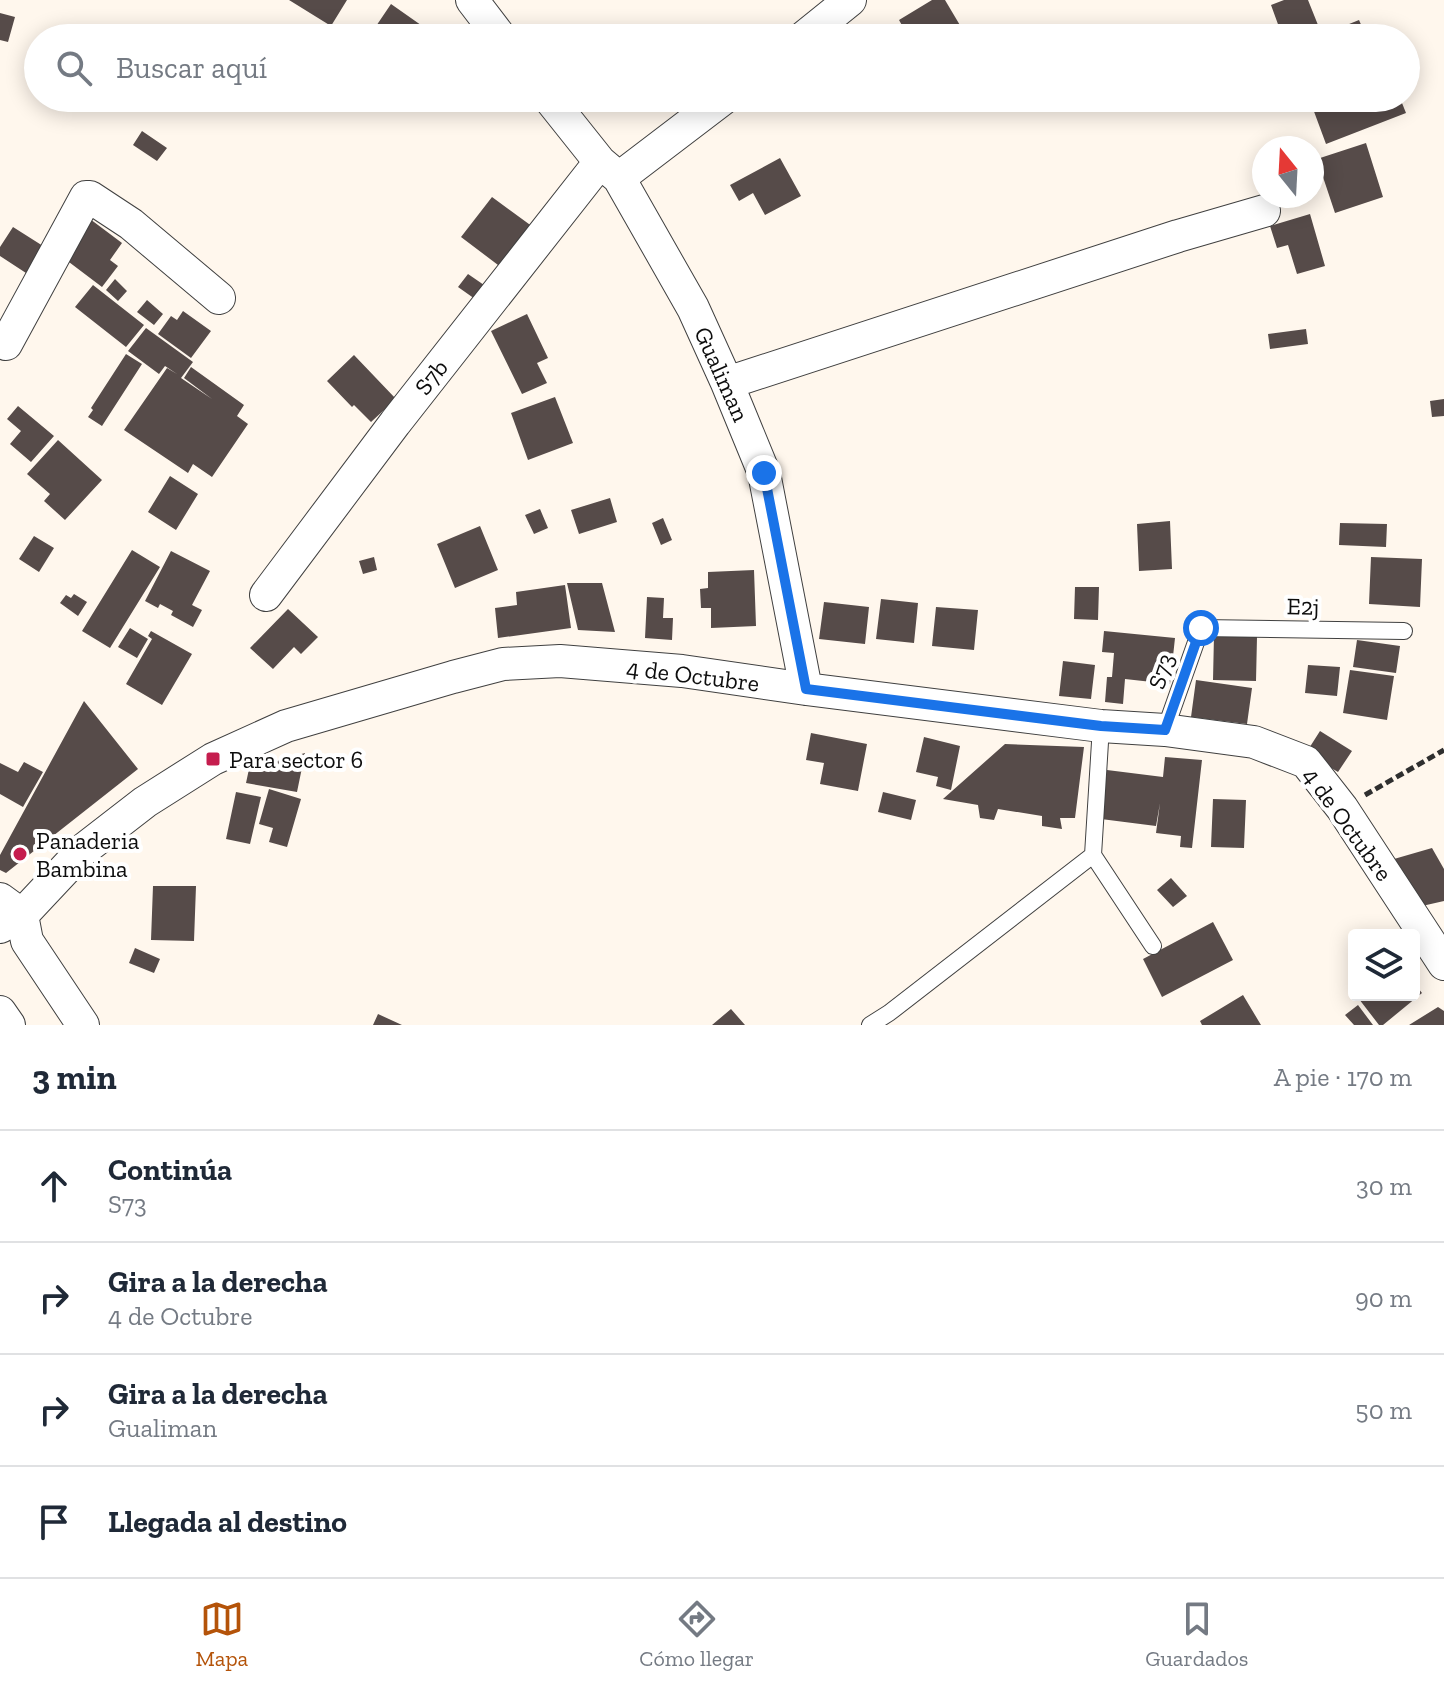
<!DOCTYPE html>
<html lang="es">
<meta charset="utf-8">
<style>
:root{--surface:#fff;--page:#f2f2f3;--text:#1f2937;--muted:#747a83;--line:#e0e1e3;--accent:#b45309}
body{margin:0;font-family:"Zilla Slab",serif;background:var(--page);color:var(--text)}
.controls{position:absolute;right:24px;bottom:24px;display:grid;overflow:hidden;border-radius:8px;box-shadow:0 4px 20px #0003}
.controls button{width:72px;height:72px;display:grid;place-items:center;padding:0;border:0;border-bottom:2px solid var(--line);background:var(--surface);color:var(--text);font:40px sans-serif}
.compass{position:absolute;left:1252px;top:136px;width:72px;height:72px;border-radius:50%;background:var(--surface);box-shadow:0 4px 20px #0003;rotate:342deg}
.stop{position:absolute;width:24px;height:24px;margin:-18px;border:6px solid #1a73e8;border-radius:50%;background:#fff}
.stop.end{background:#1a73e8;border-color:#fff;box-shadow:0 2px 8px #0008}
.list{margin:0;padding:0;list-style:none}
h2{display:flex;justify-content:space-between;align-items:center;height:104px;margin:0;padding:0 32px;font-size:34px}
h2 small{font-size:26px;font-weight:400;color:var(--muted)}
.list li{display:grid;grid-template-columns:52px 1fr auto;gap:24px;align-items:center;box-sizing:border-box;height:112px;padding:0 32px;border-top:2px solid var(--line)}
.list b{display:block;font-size:30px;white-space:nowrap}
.list p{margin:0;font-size:26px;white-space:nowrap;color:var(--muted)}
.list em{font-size:26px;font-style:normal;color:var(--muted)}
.icon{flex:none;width:44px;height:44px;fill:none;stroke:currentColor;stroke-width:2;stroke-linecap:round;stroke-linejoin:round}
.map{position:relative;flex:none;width:1444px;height:1025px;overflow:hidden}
.search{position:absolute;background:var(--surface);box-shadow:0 4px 20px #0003;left:24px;right:24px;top:24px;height:88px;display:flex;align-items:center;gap:20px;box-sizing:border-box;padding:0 28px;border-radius:44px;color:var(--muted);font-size:30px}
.sheet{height:552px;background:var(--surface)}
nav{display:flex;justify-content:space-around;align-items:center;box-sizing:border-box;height:112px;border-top:2px solid var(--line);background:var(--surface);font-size:22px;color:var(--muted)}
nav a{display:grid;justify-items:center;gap:4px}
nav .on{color:var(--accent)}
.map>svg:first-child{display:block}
.building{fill:#564b49}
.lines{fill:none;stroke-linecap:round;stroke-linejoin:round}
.service-casing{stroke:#404040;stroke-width:18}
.minor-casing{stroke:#404040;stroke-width:34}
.path{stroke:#2f2f2f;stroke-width:5;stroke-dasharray:8 4;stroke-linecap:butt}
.service{stroke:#fff;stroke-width:16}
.minor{stroke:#fff;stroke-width:32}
.route{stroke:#1a73e8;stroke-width:10}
.poi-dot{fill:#c51d4e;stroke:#fff;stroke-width:3}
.labels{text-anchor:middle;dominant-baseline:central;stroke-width:8;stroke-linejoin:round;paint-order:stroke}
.street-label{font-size:24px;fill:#0d0d0d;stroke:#fff}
.poi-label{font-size:24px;fill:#0d0d0d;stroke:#fff;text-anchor:start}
</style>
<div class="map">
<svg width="1444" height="1025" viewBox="0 0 1444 1025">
<rect width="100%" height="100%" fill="#fff7ed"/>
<!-- building -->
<path class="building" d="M289,0h58l-16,26z
M932,0h13l19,32 -10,6h-45l-10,-18z
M1284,0h24l10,25 -35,13 -12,-33z
M391,4l37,26 -6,8h-54z
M0,13l15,4 -7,25 -8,-2z
M1359,20l8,18h-72l24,-10 3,7z
M695,24l13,14h-28z
M785,98h68l-15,9 -6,-9 -20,12 -7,-12 -14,9z
M1309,98h91l6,15 -80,31z
M142,131l25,17 -10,13 -24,-16z
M1366,143l17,54 -48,16 -18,-54z
M780,158l21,38 -36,19 -12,-22 -14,8 -9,-16z
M492,197l41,30 -31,41 -41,-31z
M1310,214l15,52 -28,8 -9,-29 -11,3 -7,-22z
M90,219l32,24 -12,17 8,6 -16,21 -41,-31z
M13,227l30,19 -17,27 -26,-17v-9z
M468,274l16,11 -9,14 -17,-12z
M115,279l12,12 -9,10 -12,-11z
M93,285l51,40 -18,22 -51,-40z
M147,300l16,14 -9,11 -17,-13z
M183,311l28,20 -20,27 -33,-24 13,-18 6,4z
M527,314l21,44 -11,5 10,20 -25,11 -31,-63z
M146,328l47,34 -12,16 31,21 -28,-21 7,-11 53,38 -7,11 11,8 -36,53 -19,-13 -5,9 -64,-43 43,-62 10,6 -12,-8 -6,8 -31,-23z
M1306,329l2,15 -38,5 -2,-15z
M126,354l16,10 -40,62 -14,-9 5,-7 -2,-2z
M354,355l42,44 -25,23 -17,-17 -2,2 -25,-26z
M555,397l18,46 -45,17 -17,-47z
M1444,399v17l-12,1 -2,-16z
M18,406l36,30 -23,26 -21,-18 11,-13 -14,-12z
M58,440l44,40 -37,40 -21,-19 6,-7 -23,-20z
M170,476l28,18 -22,36 -28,-18z
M610,498l7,24 -38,12 -8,-24z
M540,509l8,19 -14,6 -9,-19z
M663,518l9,22 -11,5 -9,-22z
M1170,521l2,48 -33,2 -2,-47z
M1340,523l47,1 -1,23 -47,-2z
M480,526l18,44 -43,18 -18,-44z
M34,536l20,12 -15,24 -20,-13z
M132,550l28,17 -50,81 -28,-17z
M171,551l39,20 -18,34 10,5 -9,17 -22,-12 2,-4 -13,-7 -2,4 -13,-7z
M374,557l3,13 -14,4 -4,-13z
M1371,557l51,2 -2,48 -51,-3z
M754,570l2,56 -45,2v-20h-10l-1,-19 8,-1v-16z
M567,583h35l13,49 -37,-2z
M565,585l6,43 -73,10 -3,-30 22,-3 -1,-13z
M1075,587h24l-1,33 -24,-1z
M74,594l13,8 -9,14 -18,-13 6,-8 5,3z
M647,597l17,1 -1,20h10l-1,22 -27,-2z
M881,599l37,4 -4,40 -38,-4z
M824,602l45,5 -4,37 -46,-5z
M936,607l42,3 -4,40 -42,-4z
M288,609l30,28 -17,17 -7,-7 -21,22 -23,-21z
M130,628l18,11 -11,19 -19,-11z
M151,631l41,23 -30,51 -36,-21 26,-45 -4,-3z
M1104,631l71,7 -5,46 -45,-5 -2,25 -18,-2 2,-25h5l2,-24 -12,-1z
M1214,635l43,2 -1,44 -43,-1z
M1357,640l43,6 -4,27 -43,-6z
M1063,661l32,4 -4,34 -32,-3z
M1308,665l32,2 -3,29 -32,-3z
M1350,670l44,6 -7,44 -44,-7z
M1196,680l56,8 -5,36 -56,-7z
M84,701l54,68 -132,104 -6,-3v-15z
M1320,731l32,20 -14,21 -32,-19z
M811,733l56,11 -9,47 -38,-7 4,-21 -18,-3z
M924,737l36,9 -9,44 -15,-4 2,-9 -22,-5z
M1005,744l79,3 -9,71h-15l2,11 -20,-3v-10l-44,-7 -4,11 -14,-2 -2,-13 -35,-6z
M305,753l-8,39 -51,-9 3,-14z
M1165,757l37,3 -10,88 -12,-1 1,-11 -25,-3 4,-30 -4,23 -55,-7 6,-49 56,7z
M24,762l19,10 -20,35 -23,-13v-31l18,9z
M269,789l32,10 -14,48 -18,-5 4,-14 -14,-4z
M236,792l25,5 -11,47 -24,-5z
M883,792l33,8 -5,20 -33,-8z
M1213,799l33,1 -2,48 -33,-1z
M1432,848l12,21v32l-22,5 -28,-47z
M1171,878l16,18 -14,11 -16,-17z
M153,886h43l-2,55 -43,-1z
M1213,922l20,38 -71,37 -19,-38z
M135,948l25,11 -6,14 -25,-10z
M1414,983l8,10 -39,32h-4l-20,-26 5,-4h50z
M1243,995l18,30h-59l-2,-4z
M1358,1005l15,20h-19l-9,-10z
M1438,1007l6,4v14h-35z
M731,1009l14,16h-33z
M378,1014l24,11h-29z"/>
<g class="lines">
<defs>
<path id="service" d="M1101,726l-8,129 60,91
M1165,730l36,-102 203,3
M870,1025l19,-12 204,-158"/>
<path id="minor" d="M472,0l29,38
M803,38l47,-38
M549,98l51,64 19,16 74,130 34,75 37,90 42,216
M619,178l105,-80
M6,344l80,-147h4l41,27 88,74
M727,383l451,-147 86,-25
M266,595l129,-172 205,-261
M0,899l22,16 5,26 56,84
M0,927l22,-12 61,-65 62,-48 68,-43 73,-33 167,-49 50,-13 57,-3 122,10 124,18 295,37 64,4 89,12 52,20 36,46 102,156
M0,1012l9,13"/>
</defs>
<!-- service casing -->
<use href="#service" class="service-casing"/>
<!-- minor casing -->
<use href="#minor" class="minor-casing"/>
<!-- path -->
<path class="path" d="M1365,795l79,-45"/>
<!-- service -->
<use href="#service" class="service"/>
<!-- minor -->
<use href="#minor" class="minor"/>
</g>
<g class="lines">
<!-- route -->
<path class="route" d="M764,473l42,216 295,37 64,4 36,-102"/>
</g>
<!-- markers -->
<g class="poi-dot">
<rect x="205" y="751" width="16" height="16" rx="4"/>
<circle cx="20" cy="854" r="8"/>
</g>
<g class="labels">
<!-- street labels -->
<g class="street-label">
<text transform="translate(722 374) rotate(66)">Gualiman</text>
<text transform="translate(431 377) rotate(-52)">S7b</text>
<text transform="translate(1303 606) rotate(1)">E2j</text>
<text transform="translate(1161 671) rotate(-71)">S73</text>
<text transform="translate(693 675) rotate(7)">4 de Octubre</text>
<text transform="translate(1348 824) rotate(54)">4 de Octubre</text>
</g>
<!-- poi labels -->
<g class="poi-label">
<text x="229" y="759">Para sector 6</text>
<text x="36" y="840">Panaderia<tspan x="36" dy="28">Bambina</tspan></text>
</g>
</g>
</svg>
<div class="controls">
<button><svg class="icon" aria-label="layers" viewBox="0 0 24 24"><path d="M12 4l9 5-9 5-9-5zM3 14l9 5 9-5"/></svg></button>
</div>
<svg class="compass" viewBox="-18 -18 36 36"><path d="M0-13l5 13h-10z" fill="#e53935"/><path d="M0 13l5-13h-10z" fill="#747a83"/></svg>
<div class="stop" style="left:1201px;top:628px"></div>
<div class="stop end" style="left:764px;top:473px"></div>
<div class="search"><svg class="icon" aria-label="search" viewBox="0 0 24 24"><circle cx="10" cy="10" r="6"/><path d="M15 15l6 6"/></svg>Buscar aquí</div>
</div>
<section class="sheet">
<h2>3 min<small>A pie · 170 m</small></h2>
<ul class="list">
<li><svg class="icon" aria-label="ahead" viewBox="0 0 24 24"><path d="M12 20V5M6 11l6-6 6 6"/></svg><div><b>Continúa</b><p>S73</p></div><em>30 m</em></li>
<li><svg class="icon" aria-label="right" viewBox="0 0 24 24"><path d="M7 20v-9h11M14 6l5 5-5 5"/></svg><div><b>Gira a la derecha</b><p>4 de Octubre</p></div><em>90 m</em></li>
<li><svg class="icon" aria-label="right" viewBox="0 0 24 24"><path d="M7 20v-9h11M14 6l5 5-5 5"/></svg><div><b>Gira a la derecha</b><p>Gualiman</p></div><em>50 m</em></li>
<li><svg class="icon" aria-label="arrive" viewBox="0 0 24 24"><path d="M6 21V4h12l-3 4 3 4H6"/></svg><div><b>Llegada al destino</b></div></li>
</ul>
</section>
<nav>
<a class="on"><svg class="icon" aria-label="map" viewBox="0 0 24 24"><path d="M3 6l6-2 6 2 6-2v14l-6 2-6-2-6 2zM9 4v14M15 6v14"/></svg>Mapa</a>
<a><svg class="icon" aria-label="directions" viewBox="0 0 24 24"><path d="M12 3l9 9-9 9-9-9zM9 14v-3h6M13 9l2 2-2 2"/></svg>Cómo llegar</a>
<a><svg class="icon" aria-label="saved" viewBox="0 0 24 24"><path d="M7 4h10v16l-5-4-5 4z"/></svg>Guardados</a>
</nav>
